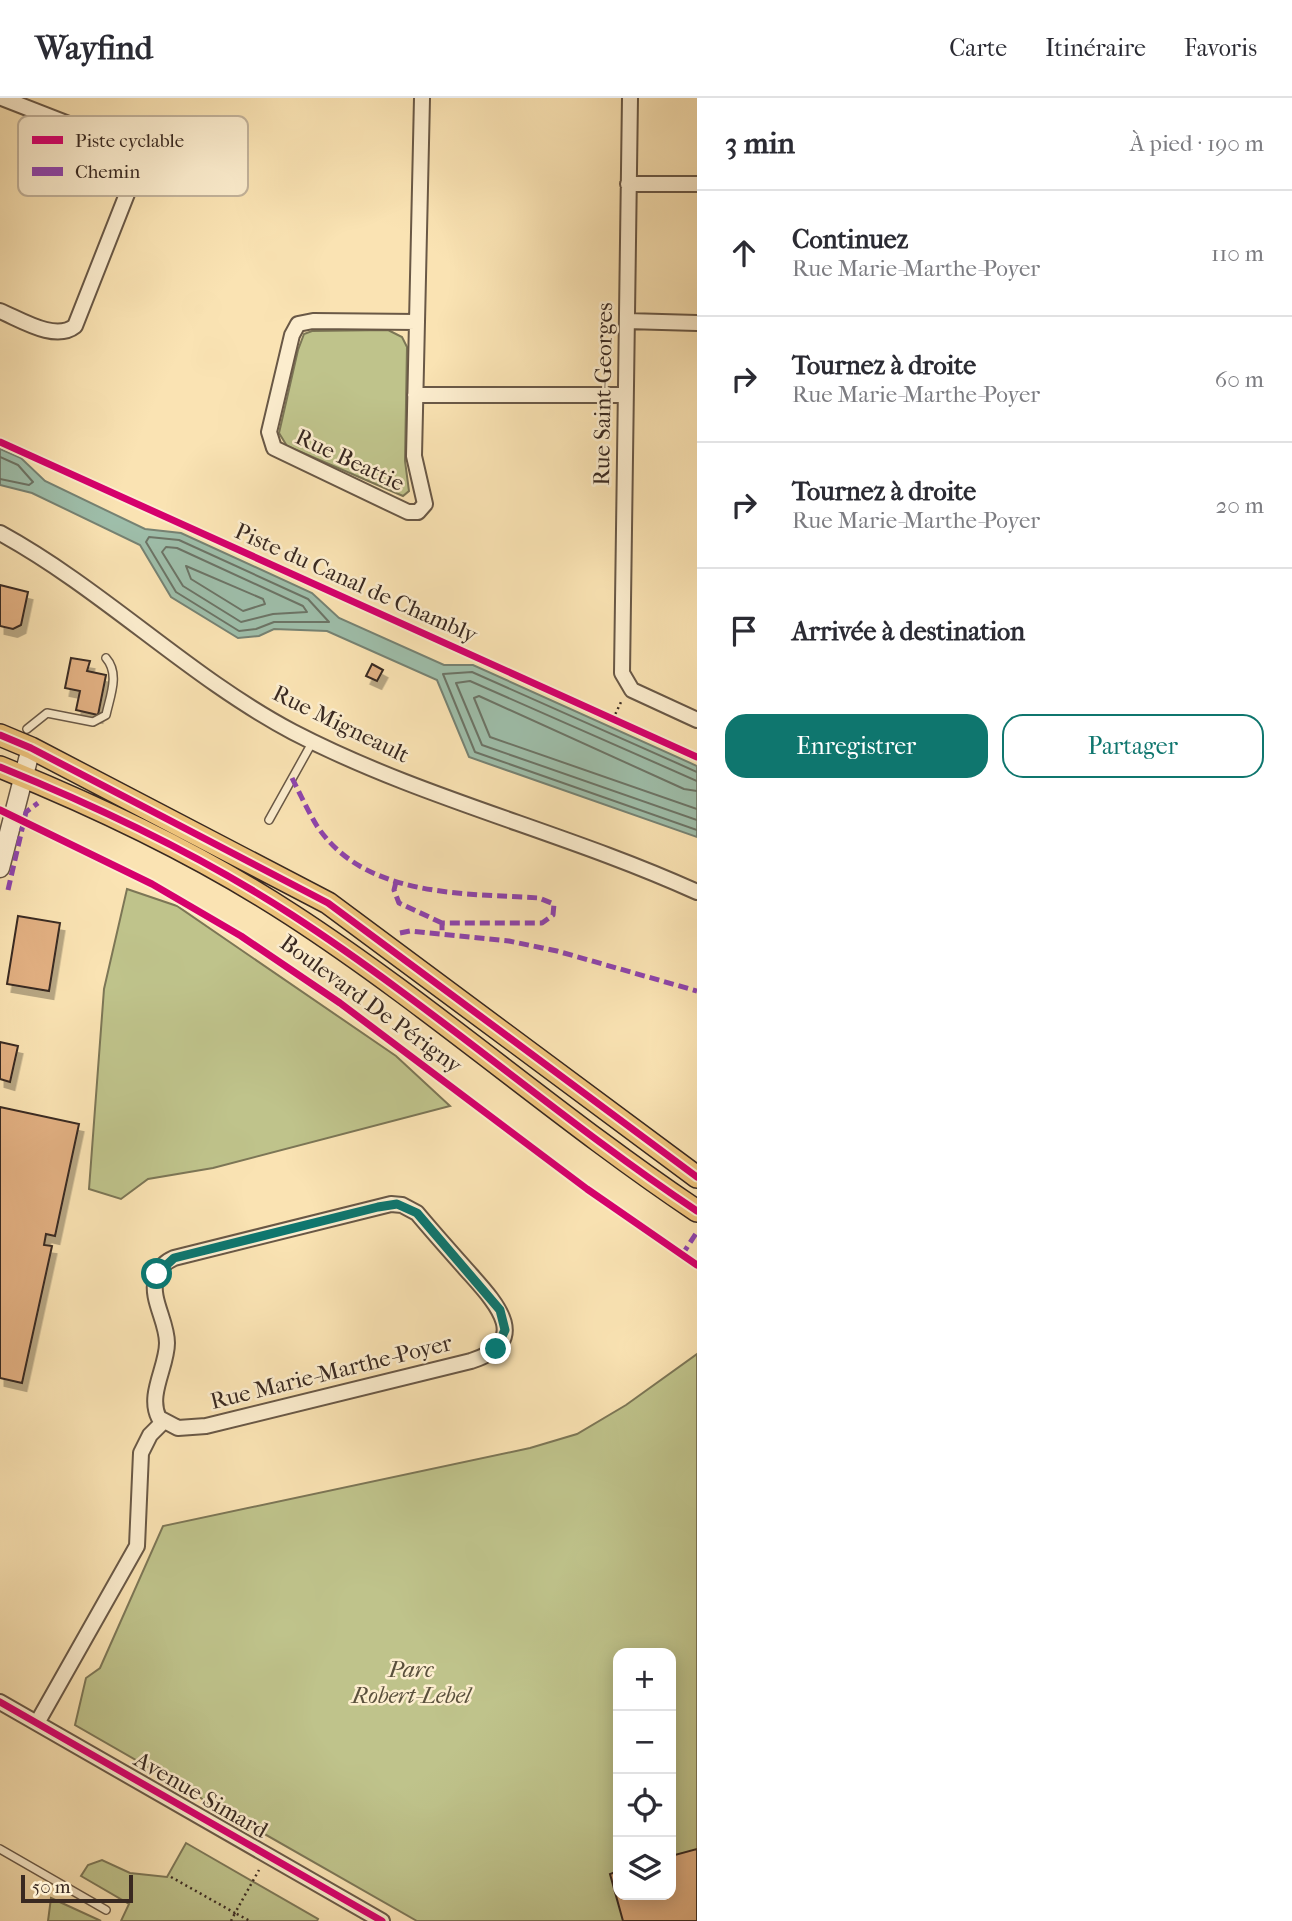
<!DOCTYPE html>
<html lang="fr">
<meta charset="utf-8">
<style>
:root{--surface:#fff;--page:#f7f7f7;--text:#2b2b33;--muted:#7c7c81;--line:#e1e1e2;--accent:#0f766e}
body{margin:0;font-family:"IM FELL French Canon",serif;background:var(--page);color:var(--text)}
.controls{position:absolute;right:21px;bottom:21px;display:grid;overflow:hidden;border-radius:14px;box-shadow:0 4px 18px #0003}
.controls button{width:63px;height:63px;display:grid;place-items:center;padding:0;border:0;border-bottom:2px solid var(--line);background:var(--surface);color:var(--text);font:35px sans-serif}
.scale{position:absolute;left:21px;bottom:18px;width:112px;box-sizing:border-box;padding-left:7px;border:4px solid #392921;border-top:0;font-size:19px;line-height:24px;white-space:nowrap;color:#392921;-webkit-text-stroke:5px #fcedce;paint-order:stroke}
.stop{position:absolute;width:21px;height:21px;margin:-16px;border:5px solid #0f766e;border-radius:50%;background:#fff}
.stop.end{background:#0f766e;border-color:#fff;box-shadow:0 2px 7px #0008}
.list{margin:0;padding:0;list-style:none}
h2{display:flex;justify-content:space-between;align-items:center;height:91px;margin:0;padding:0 28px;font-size:30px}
h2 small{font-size:23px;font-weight:400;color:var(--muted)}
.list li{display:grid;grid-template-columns:46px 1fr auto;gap:21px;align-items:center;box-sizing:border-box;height:126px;padding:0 28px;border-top:2px solid var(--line)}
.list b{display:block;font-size:26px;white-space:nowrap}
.list p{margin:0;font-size:23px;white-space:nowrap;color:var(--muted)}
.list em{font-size:23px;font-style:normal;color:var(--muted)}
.actions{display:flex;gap:14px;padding:21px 28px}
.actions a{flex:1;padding:16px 0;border:2px solid var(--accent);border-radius:21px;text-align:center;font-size:24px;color:var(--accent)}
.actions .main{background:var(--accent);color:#fff}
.icon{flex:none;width:38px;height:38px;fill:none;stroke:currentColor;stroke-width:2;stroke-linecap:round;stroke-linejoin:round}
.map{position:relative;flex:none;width:697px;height:1823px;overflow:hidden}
header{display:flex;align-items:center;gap:42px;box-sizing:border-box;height:98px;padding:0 35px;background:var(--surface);border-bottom:2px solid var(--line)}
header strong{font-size:33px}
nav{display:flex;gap:38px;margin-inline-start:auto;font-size:24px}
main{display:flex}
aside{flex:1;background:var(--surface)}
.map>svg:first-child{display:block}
.green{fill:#bfc38b;stroke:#7c7656;stroke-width:2;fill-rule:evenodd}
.water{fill:#9ebeaa;stroke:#768273;stroke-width:2}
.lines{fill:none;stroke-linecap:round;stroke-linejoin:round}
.shore{stroke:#6c7466;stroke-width:2}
.building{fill:#e2b082;stroke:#392921;stroke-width:2;filter:url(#shadow)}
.service-casing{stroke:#695846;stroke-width:10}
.minor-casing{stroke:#695846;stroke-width:18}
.tertiary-casing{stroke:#695846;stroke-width:21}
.primary-casing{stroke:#392921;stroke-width:24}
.path{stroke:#392921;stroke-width:2.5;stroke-dasharray:2 3.5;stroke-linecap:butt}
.service{stroke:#fcedce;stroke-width:7}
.minor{stroke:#fcedce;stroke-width:14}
.tertiary{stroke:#fcedce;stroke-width:18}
.primary{stroke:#edc27a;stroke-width:21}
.quiet{stroke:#8e44ad;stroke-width:5;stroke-dasharray:10 5;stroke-linecap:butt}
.cycleway-casing{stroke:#fcedce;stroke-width:11}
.cycleway{stroke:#d6006c;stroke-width:7}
.route{stroke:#0f766e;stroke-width:9}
.labels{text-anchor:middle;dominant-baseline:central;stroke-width:5;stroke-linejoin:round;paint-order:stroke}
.street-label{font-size:23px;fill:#392921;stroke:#fcedce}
.park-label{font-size:23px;font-style:italic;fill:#5a503c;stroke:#fcedce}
.key{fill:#fcedce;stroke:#c2b29a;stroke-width:2}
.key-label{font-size:19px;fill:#392921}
</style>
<header>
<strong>Wayfind</strong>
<nav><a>Carte</a><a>Itinéraire</a><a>Favoris</a></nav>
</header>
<main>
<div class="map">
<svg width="697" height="1823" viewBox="0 0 697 1823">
<defs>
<filter id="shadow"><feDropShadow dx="4.5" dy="8" stdDeviation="0" flood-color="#0004"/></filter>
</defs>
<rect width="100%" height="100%" fill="#fae3b3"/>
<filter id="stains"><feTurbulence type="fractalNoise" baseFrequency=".00286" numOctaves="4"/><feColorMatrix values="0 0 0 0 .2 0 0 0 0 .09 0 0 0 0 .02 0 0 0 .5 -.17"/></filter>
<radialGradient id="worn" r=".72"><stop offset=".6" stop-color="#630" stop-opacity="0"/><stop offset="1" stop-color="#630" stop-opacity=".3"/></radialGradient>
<!-- green -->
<path class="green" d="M388,232l14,7 5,10 -2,114 4,30 -6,5 -116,-50 -8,-13 19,-83 6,-16 8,-3z
M127,791l50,17 219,150 54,50 -237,62 -65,11 -27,20 -32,-10 15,-200z
M697,1256v567h-280l-163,-93 -21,-8 -38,-26 -120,-69 11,-47 14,-10 63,-142 367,-78 47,-14 49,-29zM618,1555h53v242h-53z
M186,1745l132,76 -1,2h-196l8,-17 -48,-28 7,-11 14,-5 28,13 37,4z
M51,1800l50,23h-53z"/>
<!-- water -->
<path class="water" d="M0,351l21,9 24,23 100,48 36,4 131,60 27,25 105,47h29l224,101v71l-228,-80 -32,-77 -110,-49 -53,-2 -15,7 -21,2 -67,-41 -31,-52 -108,-52 -32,-8z"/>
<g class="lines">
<!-- shore -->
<path class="shore" d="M0,359l18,8 15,17 -4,3 -29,-6
M149,439l30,3 129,59 21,23h-55l-18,7 -17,2 -63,-39 -30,-50z
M166,449l11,1 126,58 4,6 -34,2 -32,8 -58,-36 -21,-34z
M186,468l77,33 2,5 -22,7 -52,-32z
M697,674l-225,-100 -29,2 32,78 222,78
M697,683l-227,-100 -14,2 26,62 215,75
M697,693l-13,-2 -205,-93 -5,2 16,39 207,72"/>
</g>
<!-- building -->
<path class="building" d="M0,487l28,7 -7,33 -8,4 -13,-3z
M71,560l19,3 -3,10 19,4 -8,40 -22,-5 4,-19 -15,-3z
M372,566l11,6 -6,11 -11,-5z
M18,818l42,7 -11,68 -42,-7z
M0,944l18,4 -8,36 -10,-3z
M0,1009l79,17 -24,112 -9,-2 -2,11 8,1 -30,137 -22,-5z
M697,1751v72h-74l-13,-47 8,-3v24h53v-39z"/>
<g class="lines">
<defs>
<path id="service" d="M27,631l20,-16 46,9 13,-7c4,-19 14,-41 0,-57
M269,722l44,-79
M0,1751l106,61"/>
<path id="minor" d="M630,0l-8,575 10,17 65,30
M628,86h69
M0,213c20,8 55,31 75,15l63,-160 -2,-10 -11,-10 -123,-48
M627,223l70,2
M417,224l-104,-1 -15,3 -6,11 -23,97 5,16 134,64h10l7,-8 -11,-48 8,-358
M415,297h210
M0,435c104,57 189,144 293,199 129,67 272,100 404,160
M391,1106l11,1 15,8c15,18 31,36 47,54 28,32 72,73 7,94l-265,65 -28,2 -19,-10c-12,-23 8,-51 8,-75 0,-22 -17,-44 -11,-65 2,-10 9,-16 18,-20z
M0,1604l382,219
M37,1625l100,-177 4,-93 9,-18 13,-13"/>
<path id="tertiary" d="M0,770l31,-120"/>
<path id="primary" d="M0,637l31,13 297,155 369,274
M0,669c101,41 200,88 292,148 140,91 266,203 405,296"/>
</defs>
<!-- service casing -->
<use href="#service" class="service-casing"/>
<!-- minor casing -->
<use href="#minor" class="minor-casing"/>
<!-- tertiary casing -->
<use href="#tertiary" class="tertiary-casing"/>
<!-- primary casing -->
<use href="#primary" class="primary-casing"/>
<!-- path -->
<path class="path" d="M613,621l9,-19
M171,1779l64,36 24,-43
M231,1823l4,-8 15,8"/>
<!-- service -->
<use href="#service" class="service"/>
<!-- minor -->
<use href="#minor" class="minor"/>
<!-- tertiary -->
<use href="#tertiary" class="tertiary"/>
<!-- primary -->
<use href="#primary" class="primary"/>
<!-- quiet -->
<path class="quiet" d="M292,680c8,16 16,33 25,48 48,72 146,67 222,72l15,6 -1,11 -11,8h-100v10
M396,784l-2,8 5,13 43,20
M8,792l18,-78 12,-9
M400,835l10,-2 99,10 48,10 140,40
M682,1157l15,-23"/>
<defs>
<path id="cycleway" d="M0,344l697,315
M0,637l31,13 297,155 369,274
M0,669c101,41 200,88 292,148 140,91 266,203 405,296
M0,712l152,74 89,52 99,67 247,186 110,76
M0,1604l382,219"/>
</defs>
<!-- cycleway casing -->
<use href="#cycleway" class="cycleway-casing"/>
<!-- cycleway -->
<use href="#cycleway" class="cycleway"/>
</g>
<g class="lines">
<!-- route -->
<path class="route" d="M157,1176l17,-16 204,-51 19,-3 20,9 83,97 5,20 -9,19"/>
</g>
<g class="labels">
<!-- street labels -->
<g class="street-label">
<text transform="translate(603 296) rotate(-89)">Rue Saint-Georges</text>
<text transform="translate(350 362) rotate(25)">Rue Beattie</text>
<text transform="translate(356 485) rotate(24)">Piste du Canal de Chambly</text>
<text transform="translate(341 626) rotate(26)">Rue Migneault</text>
<text transform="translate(371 906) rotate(36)">Boulevard De Périgny</text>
<text transform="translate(331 1274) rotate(-14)">Rue Marie-Marthe-Poyer</text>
<text transform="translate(201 1697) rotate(30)">Avenue Simard</text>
</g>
<!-- park labels -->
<g class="park-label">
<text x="411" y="1571">Parc<tspan x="411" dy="26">Robert-Lebel</tspan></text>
</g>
</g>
<!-- legend -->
<rect x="18" y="18" width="230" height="80" rx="10" class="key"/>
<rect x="32" y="38" width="31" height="8" fill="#d6006c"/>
<rect x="32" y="69" width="31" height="9" fill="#8e44ad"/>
<g class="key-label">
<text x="75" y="49">Piste cyclable</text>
<text x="75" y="80">Chemin</text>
</g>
<rect width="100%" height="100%" filter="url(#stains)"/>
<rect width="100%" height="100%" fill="url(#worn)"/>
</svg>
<div class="controls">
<button>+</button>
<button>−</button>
<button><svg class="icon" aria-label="locate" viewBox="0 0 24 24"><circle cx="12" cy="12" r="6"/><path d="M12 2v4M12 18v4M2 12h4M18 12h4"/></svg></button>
<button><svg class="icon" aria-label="layers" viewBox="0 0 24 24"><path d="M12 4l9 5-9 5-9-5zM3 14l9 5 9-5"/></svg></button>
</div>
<div class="scale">50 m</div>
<div class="stop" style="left:157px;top:1176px"></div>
<div class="stop end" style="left:496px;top:1251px"></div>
</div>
<aside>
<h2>3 min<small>À pied · 190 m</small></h2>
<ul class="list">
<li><svg class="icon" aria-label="ahead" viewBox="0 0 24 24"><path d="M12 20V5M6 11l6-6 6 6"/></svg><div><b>Continuez</b><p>Rue Marie-Marthe-Poyer</p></div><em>110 m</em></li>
<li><svg class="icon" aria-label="right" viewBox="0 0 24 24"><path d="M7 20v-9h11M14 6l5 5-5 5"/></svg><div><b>Tournez à droite</b><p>Rue Marie-Marthe-Poyer</p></div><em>60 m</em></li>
<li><svg class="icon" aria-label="right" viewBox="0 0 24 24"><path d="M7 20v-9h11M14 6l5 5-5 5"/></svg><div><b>Tournez à droite</b><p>Rue Marie-Marthe-Poyer</p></div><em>20 m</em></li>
<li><svg class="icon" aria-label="arrive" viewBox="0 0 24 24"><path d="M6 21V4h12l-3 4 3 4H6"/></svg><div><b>Arrivée à destination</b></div></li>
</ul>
<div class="actions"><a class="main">Enregistrer</a><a>Partager</a></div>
</aside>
</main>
